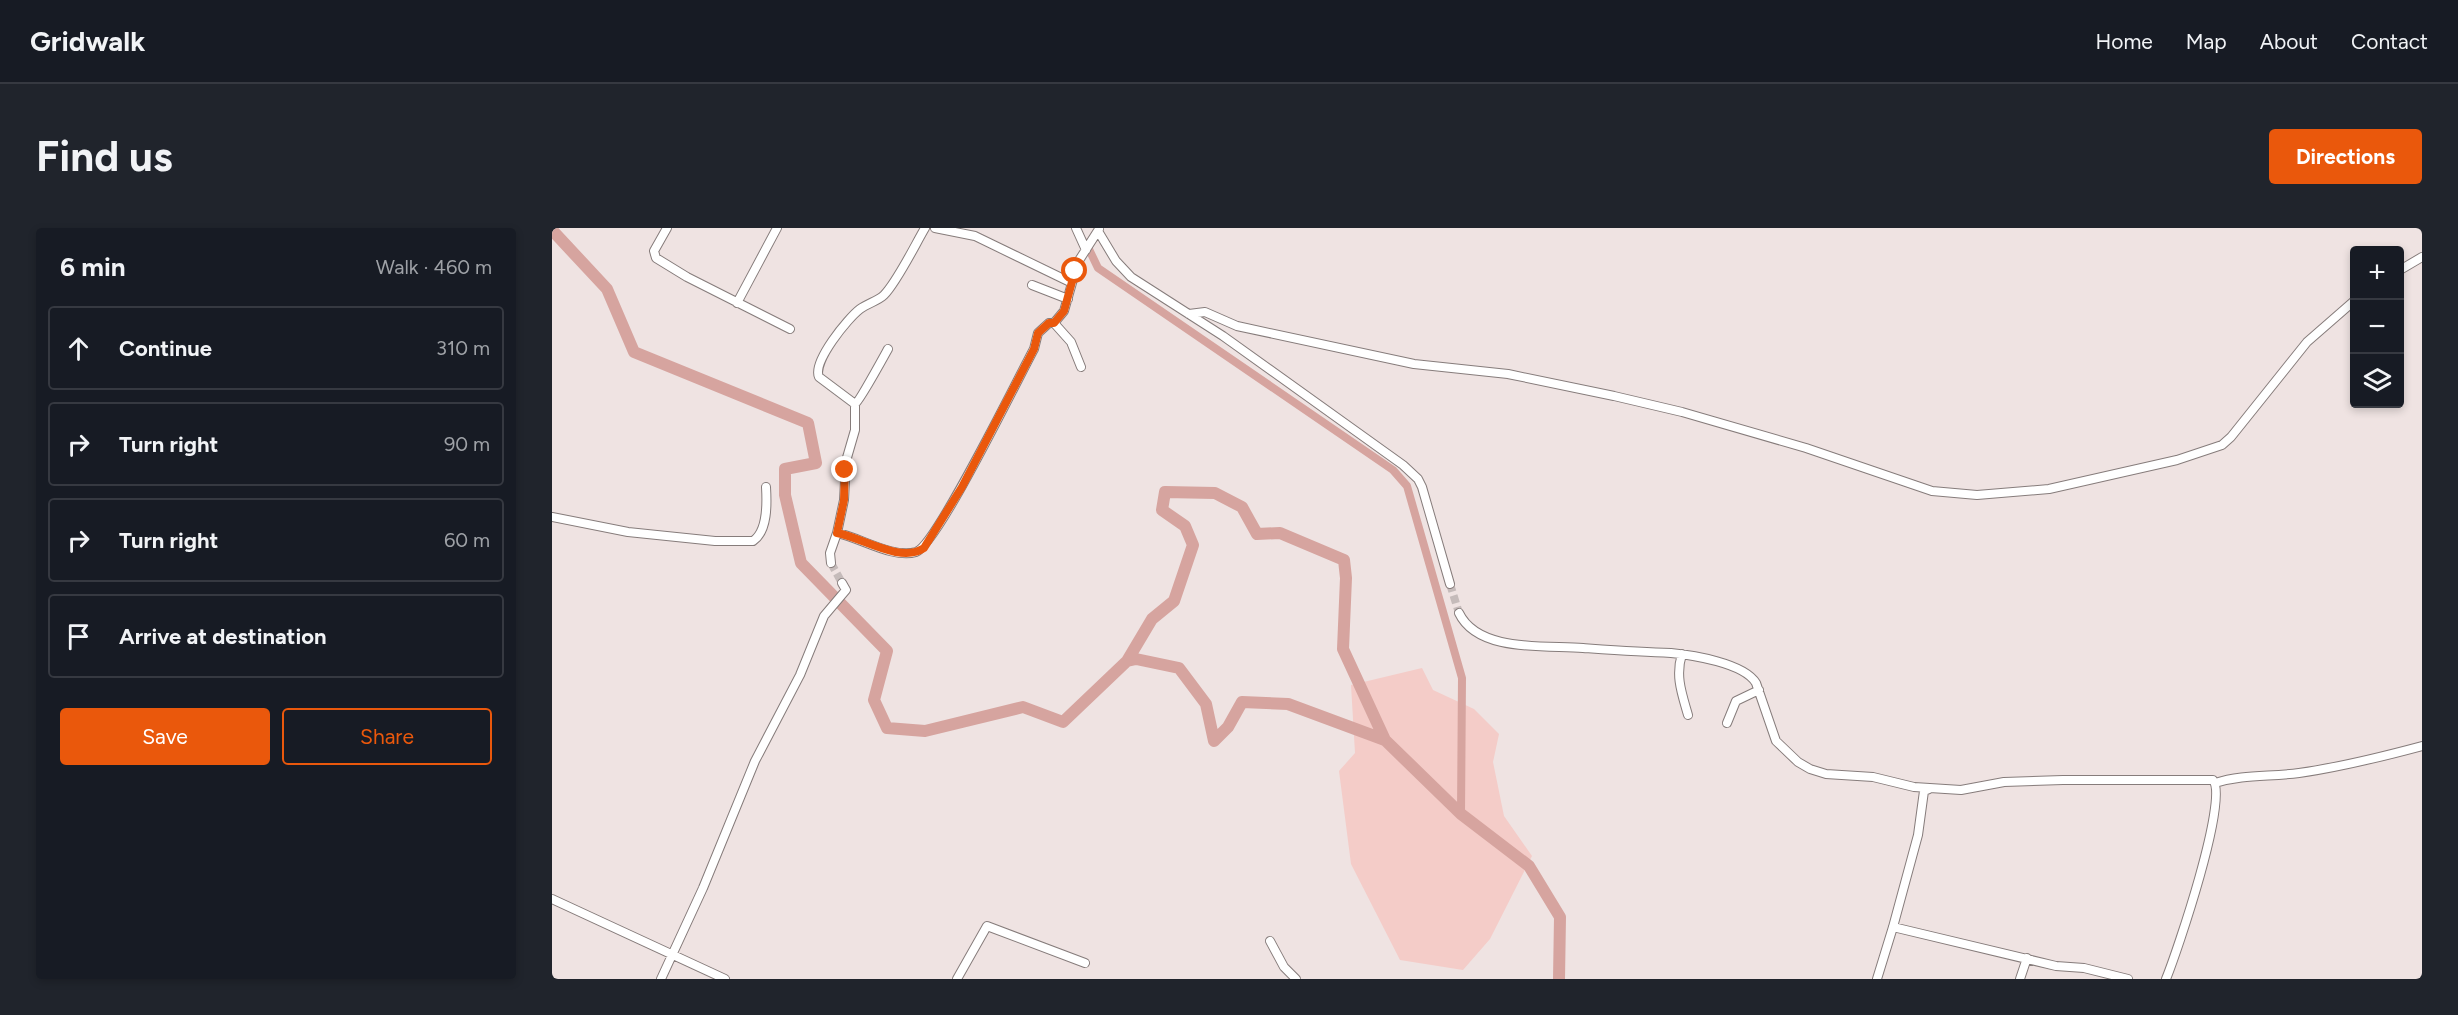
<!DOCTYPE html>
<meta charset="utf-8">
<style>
:root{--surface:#171b24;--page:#20242c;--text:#f1f3f6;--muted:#9ea1a6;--line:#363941;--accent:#ea580c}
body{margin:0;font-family:Figtree,sans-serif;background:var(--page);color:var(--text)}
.controls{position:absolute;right:18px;top:18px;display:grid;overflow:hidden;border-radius:6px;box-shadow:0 3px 9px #0003}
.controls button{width:54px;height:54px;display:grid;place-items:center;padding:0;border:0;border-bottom:2px solid var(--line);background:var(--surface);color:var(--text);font:30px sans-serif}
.stop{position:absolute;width:18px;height:18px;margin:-14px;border:4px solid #ea580c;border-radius:50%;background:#fff}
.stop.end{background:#ea580c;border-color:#fff;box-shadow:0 2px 6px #0008}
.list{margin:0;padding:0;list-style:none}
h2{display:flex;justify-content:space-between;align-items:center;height:78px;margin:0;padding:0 24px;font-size:26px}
h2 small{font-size:20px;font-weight:400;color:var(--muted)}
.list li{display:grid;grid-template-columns:39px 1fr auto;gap:18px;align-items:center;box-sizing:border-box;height:84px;margin:0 12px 12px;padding:0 12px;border:2px solid var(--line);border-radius:6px}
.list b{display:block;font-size:22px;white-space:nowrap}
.list em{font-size:20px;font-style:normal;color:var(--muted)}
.actions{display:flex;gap:12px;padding:18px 24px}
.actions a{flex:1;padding:14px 0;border:2px solid var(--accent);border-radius:6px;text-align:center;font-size:21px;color:var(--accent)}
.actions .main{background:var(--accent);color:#fff}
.icon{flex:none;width:33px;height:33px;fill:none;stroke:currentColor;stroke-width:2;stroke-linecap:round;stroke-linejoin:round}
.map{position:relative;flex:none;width:1870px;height:751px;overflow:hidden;border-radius:6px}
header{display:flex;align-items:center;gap:36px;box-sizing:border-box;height:84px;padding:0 30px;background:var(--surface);border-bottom:2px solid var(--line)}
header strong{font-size:28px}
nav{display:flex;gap:33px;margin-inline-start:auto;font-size:21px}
.intro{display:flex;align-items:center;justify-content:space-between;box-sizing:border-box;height:144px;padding:0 36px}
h1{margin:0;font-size:42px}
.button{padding:15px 27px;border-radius:6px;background:var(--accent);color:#fff;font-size:21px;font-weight:700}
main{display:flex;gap:36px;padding:0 36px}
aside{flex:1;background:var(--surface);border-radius:6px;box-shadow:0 3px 9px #0003}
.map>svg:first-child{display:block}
.green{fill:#f4ccc8}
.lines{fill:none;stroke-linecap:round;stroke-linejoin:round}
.canal{stroke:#d6a49f;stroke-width:8}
.river{stroke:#d6a49f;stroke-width:12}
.minor-tunnel{stroke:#c5bbba;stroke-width:8;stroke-dasharray:8 4;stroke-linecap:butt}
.minor-casing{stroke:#867c7b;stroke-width:10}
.minor{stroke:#fff;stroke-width:8}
.route{stroke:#ea580c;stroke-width:8}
</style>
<header>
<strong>Gridwalk</strong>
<nav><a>Home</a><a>Map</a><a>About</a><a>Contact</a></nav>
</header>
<div class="intro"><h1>Find us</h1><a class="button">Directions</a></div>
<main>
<aside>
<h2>6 min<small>Walk · 460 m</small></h2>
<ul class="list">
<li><svg class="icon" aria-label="ahead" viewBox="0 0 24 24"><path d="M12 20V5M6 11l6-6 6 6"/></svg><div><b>Continue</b></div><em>310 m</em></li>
<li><svg class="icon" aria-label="right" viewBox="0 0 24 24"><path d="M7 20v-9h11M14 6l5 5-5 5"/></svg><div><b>Turn right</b></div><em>90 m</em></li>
<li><svg class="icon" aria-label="right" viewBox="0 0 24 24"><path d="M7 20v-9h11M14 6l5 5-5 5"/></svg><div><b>Turn right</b></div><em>60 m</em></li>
<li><svg class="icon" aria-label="arrive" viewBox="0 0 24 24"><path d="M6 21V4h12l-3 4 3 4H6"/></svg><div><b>Arrive at destination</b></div></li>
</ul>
<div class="actions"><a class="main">Save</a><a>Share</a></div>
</aside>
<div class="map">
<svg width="1870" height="751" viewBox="0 0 1870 751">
<rect width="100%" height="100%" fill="#efe3e2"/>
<!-- green -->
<path class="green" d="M870,440l11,22 41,19 25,25 -6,28 11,54 28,40 -42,83 -27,31 -63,-10 -49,-96 -12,-93 16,-18 -4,-68z"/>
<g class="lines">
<!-- canal -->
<path class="canal" d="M534,15l12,25 295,202 14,16 55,192 -1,136"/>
<!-- river -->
<path class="river" d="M0,2l55,59 27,63 174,71 8,40 -31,6v26l16,68 86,88 -13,49 13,28 38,3 98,-24 40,15 64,-61 9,-2 43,9 27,36 8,37 14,-14 14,-25 46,2 97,36 76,74 68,52 31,51 -1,62
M575,433l25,-42 22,-18 19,-56 -8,-19 -23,-16 3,-18 50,1 27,14 15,27 23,-1 64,27 2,18 -3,71 42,91"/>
<!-- minor-tunnel -->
<path class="minor-tunnel" d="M279,335l11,20
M898,356l9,29"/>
<defs>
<path id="minor" d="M115,0l-13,23 2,7 31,19 103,52
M383,0l40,8 97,47
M524,0l10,22
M546,3l18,30 15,16 92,59 180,129 15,14 4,8 28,97
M1848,42l22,-13
M480,57l36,14
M185,75l40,-75
M637,86l16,-2 32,14 177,38 94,10 106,22 68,16 124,36 126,43 45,4 72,-6 128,-29 45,-15 9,-8 76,-95 47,-41
M502,95l17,19 10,25
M303,176l-36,-27c-7,-15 29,-59 41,-68 8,-6 18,-8 24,-14 13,-13 31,-50 41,-67
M0,289l76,15 87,9h38c15,-10 14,-38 13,-54
M285,305l7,-33 2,-39 9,-31v-26c4,-2 28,-46 33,-55
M279,335l-1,-10 7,-20c22,4 56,26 79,19 21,-7 102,-174 118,-203l4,-16 11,-10h5l10,-12 14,-49 21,-33
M907,385c19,40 88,32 124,35 30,2 59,4 88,5 21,2 73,10 85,30l20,58 22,21 12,7 16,5 47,3 41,10 47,3 43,-8 59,-2h150c16,19 -36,172 -47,199
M1130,426c-7,22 0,40 6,61
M1175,495l9,-22 23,-11
M1663,555c28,-9 55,-6 84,-10 42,-6 82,-16 123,-27
M0,671l173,80
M1341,699l163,39 28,2 44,11
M718,713l14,26 12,12
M109,751l42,-91 52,-127 45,-86 24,-59 22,-26 -4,-7
M405,751l30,-53 98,37
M1325,751l16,-52 25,-92 6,-44 5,-2
M1468,751l7,-21"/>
</defs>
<!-- minor casing -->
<use href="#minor" class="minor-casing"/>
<!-- minor -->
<use href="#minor" class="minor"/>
</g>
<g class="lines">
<!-- route -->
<path class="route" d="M293,242l-1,30 -7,33c24,4 64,31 87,15l38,-61 72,-138 4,-16 11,-10h5l10,-12 11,-40"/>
</g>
</svg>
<div class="controls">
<button>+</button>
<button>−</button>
<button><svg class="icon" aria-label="layers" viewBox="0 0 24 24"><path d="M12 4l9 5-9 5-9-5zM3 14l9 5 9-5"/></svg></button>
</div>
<div class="stop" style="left:523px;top:43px"></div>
<div class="stop end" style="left:293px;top:242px"></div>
</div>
</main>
